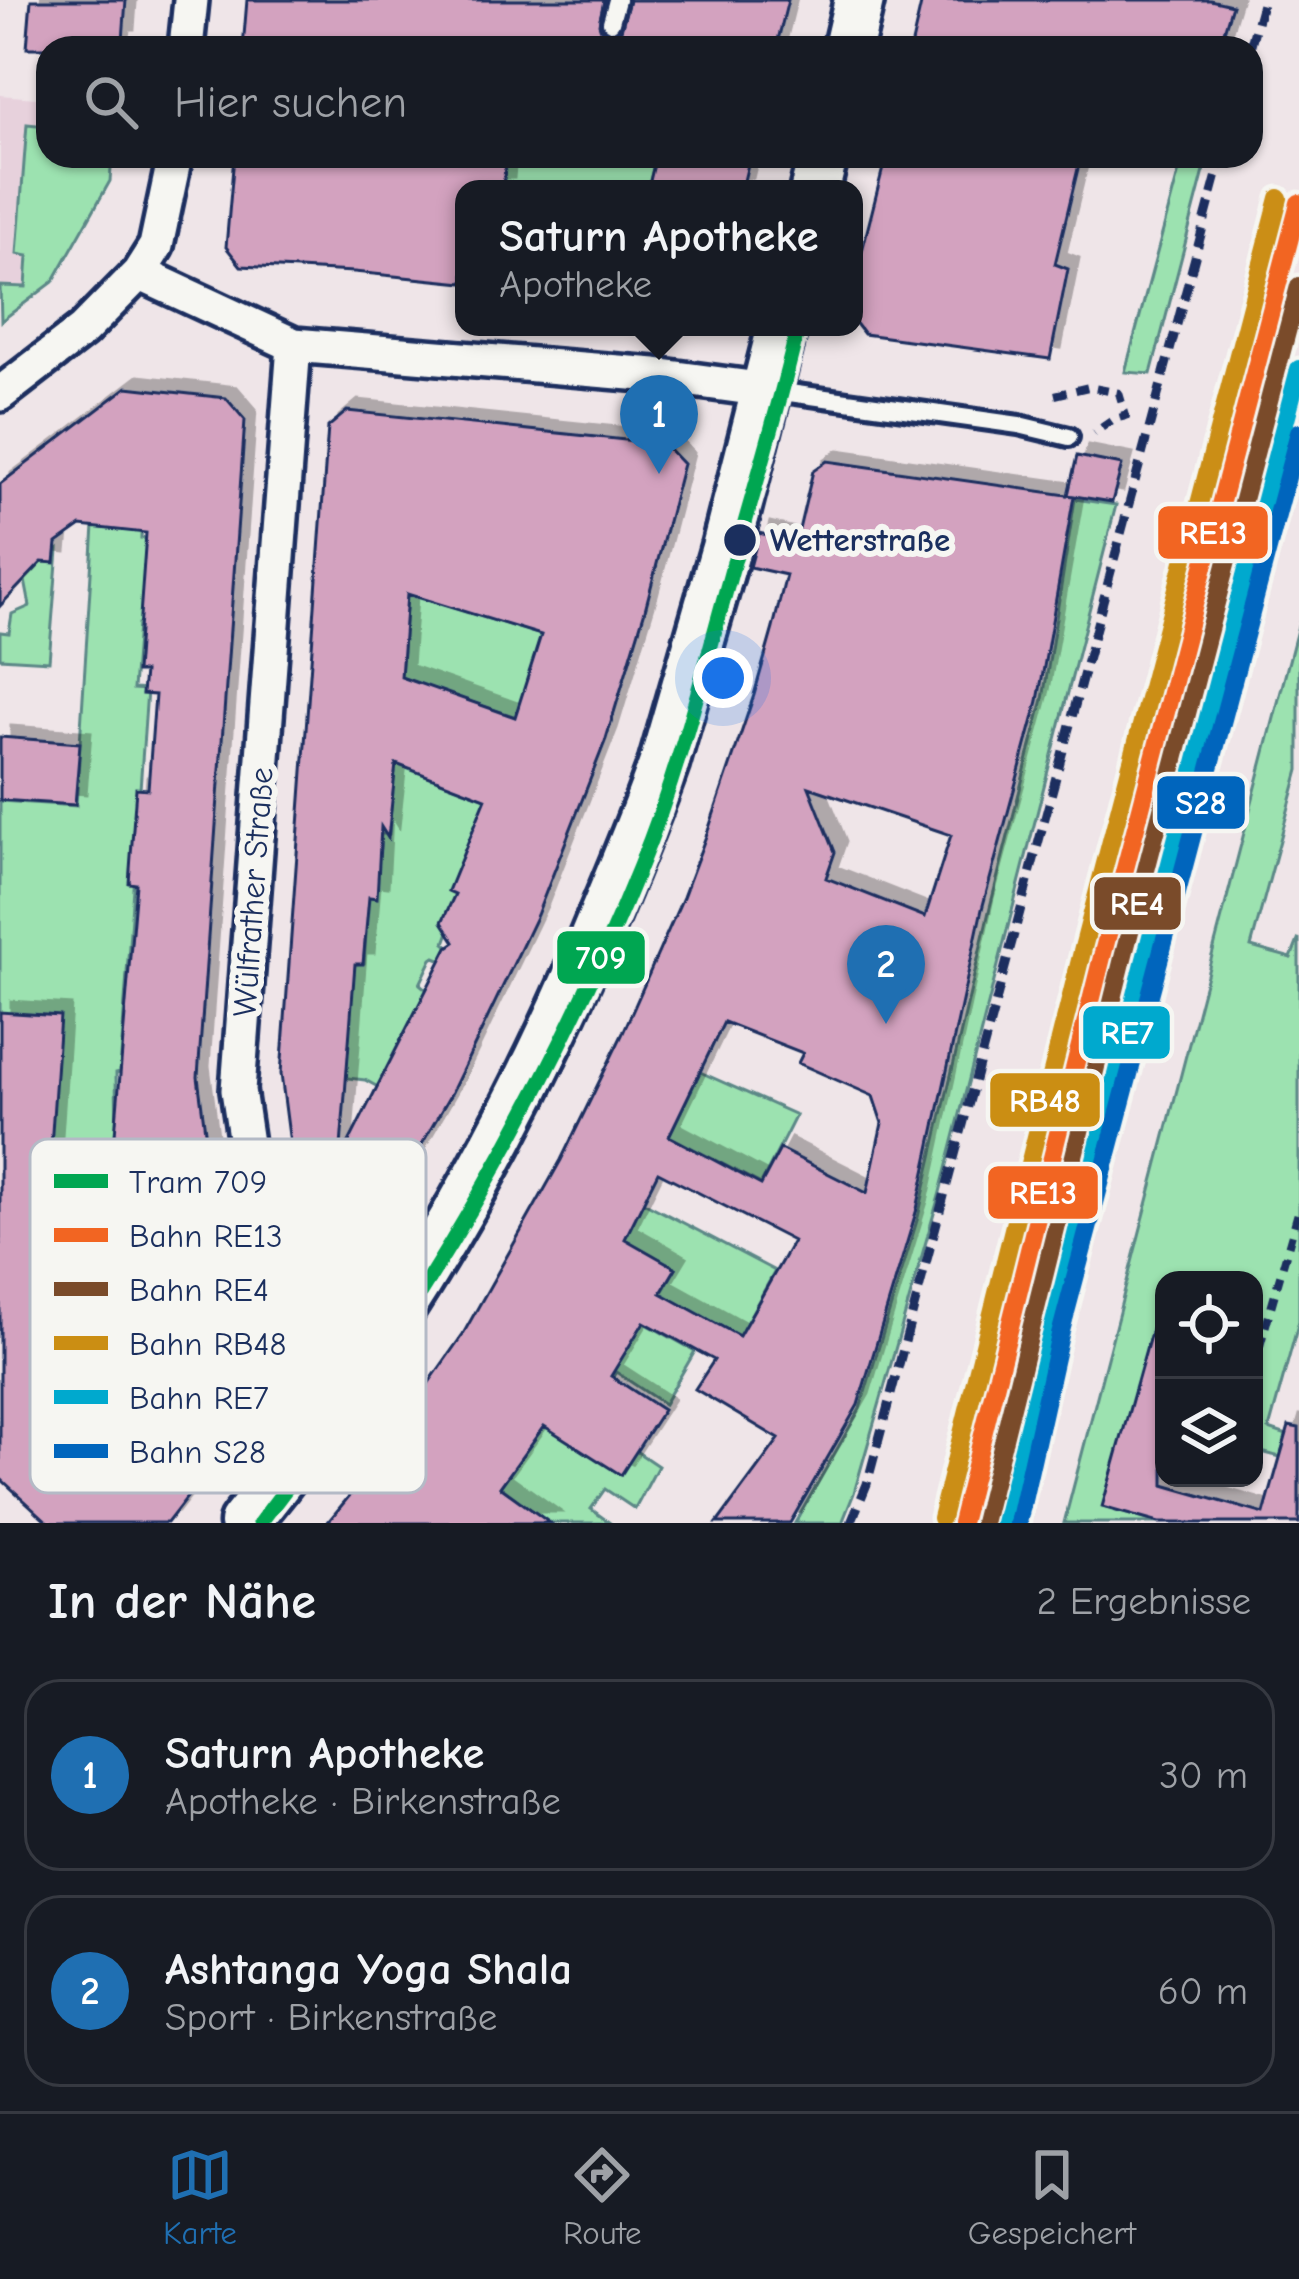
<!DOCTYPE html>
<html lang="de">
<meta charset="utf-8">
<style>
:root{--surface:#171b24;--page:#242831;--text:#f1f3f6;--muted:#9ea1a6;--line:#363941;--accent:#1f6fb2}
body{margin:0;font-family:"Comic Neue",sans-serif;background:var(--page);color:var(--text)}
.controls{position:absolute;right:36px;bottom:36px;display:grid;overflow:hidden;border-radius:24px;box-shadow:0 3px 9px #0004}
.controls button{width:108px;height:108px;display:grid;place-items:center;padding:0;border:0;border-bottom:3px solid var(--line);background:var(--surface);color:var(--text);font:60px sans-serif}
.you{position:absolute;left:723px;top:678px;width:42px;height:42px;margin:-30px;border:9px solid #fff;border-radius:50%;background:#1a73e8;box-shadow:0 0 0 18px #1a73e833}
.badge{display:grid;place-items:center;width:78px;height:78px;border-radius:50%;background:var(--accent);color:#fff;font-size:39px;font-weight:700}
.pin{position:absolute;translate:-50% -99px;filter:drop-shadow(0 3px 6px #0008)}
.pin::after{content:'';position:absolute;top:63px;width:42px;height:36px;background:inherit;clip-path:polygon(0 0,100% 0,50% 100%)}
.popup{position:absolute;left:455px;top:180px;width:408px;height:156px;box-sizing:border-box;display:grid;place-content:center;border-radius:24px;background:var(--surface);filter:drop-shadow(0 3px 9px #0005);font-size:39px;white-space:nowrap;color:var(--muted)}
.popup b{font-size:45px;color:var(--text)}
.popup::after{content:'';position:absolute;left:50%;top:100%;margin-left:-24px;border:24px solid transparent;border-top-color:var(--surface)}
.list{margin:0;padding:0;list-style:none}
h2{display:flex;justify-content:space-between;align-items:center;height:156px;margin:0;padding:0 48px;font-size:51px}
h2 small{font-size:39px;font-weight:400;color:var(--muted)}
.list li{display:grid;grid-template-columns:78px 1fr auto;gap:36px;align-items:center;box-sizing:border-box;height:192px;margin:0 24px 24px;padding:0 24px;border:3px solid var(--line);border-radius:36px}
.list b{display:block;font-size:45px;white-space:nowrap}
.list p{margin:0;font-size:39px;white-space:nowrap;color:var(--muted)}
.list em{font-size:39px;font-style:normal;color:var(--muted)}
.icon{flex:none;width:66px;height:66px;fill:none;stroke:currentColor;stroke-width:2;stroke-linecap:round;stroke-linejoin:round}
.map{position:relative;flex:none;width:1299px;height:1523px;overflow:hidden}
.search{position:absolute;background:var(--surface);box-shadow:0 3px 9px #0004;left:36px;right:36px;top:36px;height:132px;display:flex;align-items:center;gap:30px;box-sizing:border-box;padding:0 42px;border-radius:36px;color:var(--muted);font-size:45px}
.sheet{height:588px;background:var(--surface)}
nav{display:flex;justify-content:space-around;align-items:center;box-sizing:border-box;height:168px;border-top:3px solid var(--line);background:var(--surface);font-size:33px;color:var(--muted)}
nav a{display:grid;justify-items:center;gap:6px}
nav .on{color:var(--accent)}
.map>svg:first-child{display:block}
.built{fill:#e7d1dc}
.green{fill:#9ce2b0;stroke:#5c8887;stroke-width:3}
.building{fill:#d3a2bf;stroke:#1b2f5e;stroke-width:3;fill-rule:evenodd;filter:url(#shadow)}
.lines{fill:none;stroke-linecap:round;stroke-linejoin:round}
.lane-casing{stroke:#1b2f5e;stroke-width:26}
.street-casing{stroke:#1b2f5e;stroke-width:42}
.secondary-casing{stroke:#1b2f5e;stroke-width:57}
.path{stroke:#1b2f5e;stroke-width:8;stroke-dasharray:12 9;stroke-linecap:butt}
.lane{stroke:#f6f6f2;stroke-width:16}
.street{stroke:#f6f6f2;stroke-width:33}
.secondary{stroke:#f6f6f2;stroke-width:48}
.rail{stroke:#1b2f5e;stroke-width:9;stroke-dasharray:18 9;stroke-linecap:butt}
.rail-1-casing{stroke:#f6f6f2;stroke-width:27}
.rail-2-casing{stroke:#f6f6f2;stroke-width:27}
.rail-3-casing{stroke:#f6f6f2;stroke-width:27}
.rail-4-casing{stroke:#f6f6f2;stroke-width:27}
.rail-5-casing{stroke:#f6f6f2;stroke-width:27}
.rail-1{stroke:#f26522;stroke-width:18}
.rail-2{stroke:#7a4b2a;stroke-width:18}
.rail-3{stroke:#cb8e13;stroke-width:18}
.rail-4{stroke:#00a9ce;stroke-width:18}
.rail-5{stroke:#0065bd;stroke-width:18}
.tram-1-casing{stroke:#f6f6f2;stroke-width:24}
.tram-1{stroke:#00a651;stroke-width:15}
.stop-dot{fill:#1b2f5e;stroke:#f6f6f2;stroke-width:4.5}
.labels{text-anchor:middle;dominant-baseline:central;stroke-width:12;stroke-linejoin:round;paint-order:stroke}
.stop-label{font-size:33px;font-weight:bold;fill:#1b2f5e;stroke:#f6f6f2;text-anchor:start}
.street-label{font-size:33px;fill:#1b2f5e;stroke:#f6f6f2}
.key{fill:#f6f6f2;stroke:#b4bac6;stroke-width:3}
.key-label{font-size:33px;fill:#1b2f5e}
.line-badge{stroke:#f6f6f2;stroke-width:4.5}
.badge-label{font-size:33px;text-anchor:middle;font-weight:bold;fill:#fff}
</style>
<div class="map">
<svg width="1299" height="1523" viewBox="0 0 1299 1523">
<defs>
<filter id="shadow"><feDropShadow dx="11" dy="-11" stdDeviation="0" flood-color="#0004"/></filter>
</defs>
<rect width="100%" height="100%" fill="#efe5e8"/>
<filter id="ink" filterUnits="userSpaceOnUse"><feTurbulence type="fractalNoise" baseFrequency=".00833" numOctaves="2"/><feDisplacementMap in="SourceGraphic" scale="24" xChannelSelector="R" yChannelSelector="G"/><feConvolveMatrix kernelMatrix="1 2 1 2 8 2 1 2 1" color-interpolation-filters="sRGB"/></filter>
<g filter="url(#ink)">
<!-- built -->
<path class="built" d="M0,95l48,4v57h64l-2,25 -57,101 -53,39z"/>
<!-- green -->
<path class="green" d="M27,124l21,2v30h64l-2,25 -57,101 -52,39 -1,-35 26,1 2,-31 -11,-2z
M506,156h150l-8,33h-145z
M1183,156l6,3 2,-3h17l-57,218 -26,-2z
M1075,499l41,6 -177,691 -85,297 -12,30h-47l65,-114 58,-192 72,-310 53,-208z
M142,504l-1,34 16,1 -5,85h-14l-5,65 14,1 -27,382 -4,1 1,71 23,142 -104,33 -36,-307v-211l76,5 18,-280z
M58,550l-9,111 -49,-3v-26l9,1 3,-19 18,-8 -6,-31z
M401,563l43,42 107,33 -22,83 -71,-23 -19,82 57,22 -51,141 4,3 -7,14 -7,-3 -3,2 -12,25 7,6 -49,97 -13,-7 -26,-3 16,-113 9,-1 2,-30 -10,-1 24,-84 1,-14h8l18,-237 -9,-1z
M1299,622v148l-48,177 40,11 8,-20v383l-30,108 18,6 -7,22 -26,-7v-44l3,-11 -3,-2v-113h-90v109l-61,118 56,16h-95z
M700,1072l96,43 -35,69 -92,-48z
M628,1194l147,77 -36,65 -78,-42 15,-26 -67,-38z
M560,1315l83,7 52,29 -31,53 -48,-32 -14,22z
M587,1418l71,48 -23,43 -30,-20 -14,20 19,14h-78l5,-9 -54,-40 6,-41z"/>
<!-- building -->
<path class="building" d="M31,0h95l-3,40h-5l-1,8h-90z
M247,0h357l-5,24 2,6 8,4 12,-4 8,-30h159l-12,48h-533z
M922,0h288l22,5 -13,43h-308z
M234,156h272l-3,33h-39v94l-110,-11 -113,-6 -15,-19z
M656,156h94l-8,33h-94z
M886,156h195l-26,108 13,5 -18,90 -186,-25 -10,-13v-38z
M127,387l99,11 19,22 -47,657 45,348 -76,98h-118l-49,-45v-466l60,4 -16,233 61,5 31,-370 -7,-1 7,-95 12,1 7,-94 -13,-1 2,-22h-8l10,-139 -65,-7 -24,17 -2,20 -13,-1 -42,44v-122z
M347,411l317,33 19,20 -38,146 -39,129 -69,176 -85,177 -99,172 -49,-12 -23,-178 47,-647zM407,594l134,41 -26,82 -114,-40zM396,764l90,34 -38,93 7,3 -13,28 13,20 -7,5 -108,213 15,-196h8l6,-67 8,1 4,-71 7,11z
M1077,456l45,9 -10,37 -44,-7z
M827,461l247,35 -36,205 -56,208 -65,300 -59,196 -68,118h-73l62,-84 -84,-50 19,-29 -70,-38 -33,54 52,34 -42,65 -77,-49 -44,61 50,36h-223l24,-29 112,-160 98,-174 61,-125 61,-138 26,-69 45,-133 19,-67 13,-53 -36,-8 9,-34 37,9 17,-71zM809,787l142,48 -26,82 -99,-39 9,-26zM724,1022l79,31 -5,10 75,33 9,27 -15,70 -87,-44 -19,36 -92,-49zM658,1172l135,69 -54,95 -78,-43 15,-25 -51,-29z
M0,737l80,6 -5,62 -75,-5z
M1153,1325l11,2v158l100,29 25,-88 10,2v95h-140l-57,-16z"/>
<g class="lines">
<defs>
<path id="lane" d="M611,22l6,-22
M768,390l251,35 50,12"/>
<path id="street" d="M186,48l5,-48
M139,273l155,72 361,30 111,15
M294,345l-56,745 39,260 15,41 33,28
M0,394l83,-64 56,-57 17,-27 19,-90"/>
<path id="secondary" d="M848,48l11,-48
M815,189l8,-33
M244,1523c154,-188 275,-399 366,-623 19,-46 38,-91 54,-137l62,-215 56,-221"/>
</defs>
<!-- lane casing -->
<use href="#lane" class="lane-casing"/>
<!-- street casing -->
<use href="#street" class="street-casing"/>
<!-- secondary casing -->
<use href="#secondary" class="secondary-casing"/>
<!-- path -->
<path class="path" d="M1055,395l34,-8 30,6 7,23 -12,3 -20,14
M1254,1367l45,-158"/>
<!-- lane -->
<use href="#lane" class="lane"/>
<!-- street -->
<use href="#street" class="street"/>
<!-- secondary -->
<use href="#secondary" class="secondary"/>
<!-- rail -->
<path class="rail" d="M1250,48l13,-48
M851,1523l16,-39 355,-1328"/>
<defs>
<path id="rail-1" d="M961,1523l142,-570 196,-750"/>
<path id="rail-2" d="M983,1523l140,-565 176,-672"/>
<path id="rail-3" d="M941,1518l142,-570 196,-750"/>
<path id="rail-4" d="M1004,1523l140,-560 155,-594"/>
<path id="rail-5" d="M1018,1523l42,-188 239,-903"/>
</defs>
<!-- rail-1 casing -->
<use href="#rail-1" class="rail-1-casing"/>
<!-- rail-2 casing -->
<use href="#rail-2" class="rail-2-casing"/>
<!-- rail-3 casing -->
<use href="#rail-3" class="rail-3-casing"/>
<!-- rail-4 casing -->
<use href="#rail-4" class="rail-4-casing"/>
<!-- rail-5 casing -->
<use href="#rail-5" class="rail-5-casing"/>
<!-- rail-1 -->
<use href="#rail-1" class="rail-1"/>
<!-- rail-2 -->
<use href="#rail-2" class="rail-2"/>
<!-- rail-3 -->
<use href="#rail-3" class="rail-3"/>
<!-- rail-4 -->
<use href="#rail-4" class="rail-4"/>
<!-- rail-5 -->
<use href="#rail-5" class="rail-5"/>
<defs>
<path id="tram-1" d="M260,1523c154,-202 285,-421 380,-657 38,-92 62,-190 89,-286 23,-84 49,-168 69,-253"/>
</defs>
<!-- tram-1 casing -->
<use href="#tram-1" class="tram-1-casing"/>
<!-- tram-1 -->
<use href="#tram-1" class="tram-1"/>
</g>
</g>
<!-- markers -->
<circle class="stop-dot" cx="740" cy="540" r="18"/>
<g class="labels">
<!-- stop labels -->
<g class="stop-label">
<text x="770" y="540">Wetterstraße</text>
</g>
<!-- street labels -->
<g class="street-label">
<text transform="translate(253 892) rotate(-86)">Wülfrather Straße</text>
</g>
</g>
<!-- legend -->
<rect x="30" y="1139" width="396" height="354" rx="18" class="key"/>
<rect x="54" y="1174" width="54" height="14" fill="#00a651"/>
<rect x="54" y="1228" width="54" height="14" fill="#f26522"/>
<rect x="54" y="1282" width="54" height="14" fill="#7a4b2a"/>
<rect x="54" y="1336" width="54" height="14" fill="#cb8e13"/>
<rect x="54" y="1390" width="54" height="14" fill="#00a9ce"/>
<rect x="54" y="1444" width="54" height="14" fill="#0065bd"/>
<g class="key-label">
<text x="129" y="1193">Tram 709</text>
<text x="129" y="1247">Bahn RE13</text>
<text x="129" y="1301">Bahn RE4</text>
<text x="129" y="1355">Bahn RB48</text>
<text x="129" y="1409">Bahn RE7</text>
<text x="129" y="1463">Bahn S28</text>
</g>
<g class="line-badge">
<rect x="1156" y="504" width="114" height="57" rx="12" fill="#f26522"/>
<rect x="1155" y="774" width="92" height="57" rx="12" fill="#0065bd"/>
<rect x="1092" y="875" width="91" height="57" rx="12" fill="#7a4b2a"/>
<rect x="555" y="929" width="92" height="57" rx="12" fill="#00a651"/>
<rect x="1081" y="1004" width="91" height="57" rx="12" fill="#00a9ce"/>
<rect x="988" y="1071" width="114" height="58" rx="12" fill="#cb8e13"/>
<rect x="986" y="1164" width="114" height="57" rx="12" fill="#f26522"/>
</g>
<g class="badge-label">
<text x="1213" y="544">RE13</text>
<text x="1201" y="814">S28</text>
<text x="1137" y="915">RE4</text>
<text x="601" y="969">709</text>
<text x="1127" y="1044">RE7</text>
<text x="1045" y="1112">RB48</text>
<text x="1043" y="1204">RE13</text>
</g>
</svg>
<div class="controls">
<button><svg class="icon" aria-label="locate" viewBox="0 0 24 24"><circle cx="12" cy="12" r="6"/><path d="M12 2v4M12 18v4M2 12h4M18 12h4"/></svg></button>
<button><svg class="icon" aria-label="layers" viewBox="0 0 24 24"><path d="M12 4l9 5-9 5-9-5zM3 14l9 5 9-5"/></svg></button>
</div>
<div class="you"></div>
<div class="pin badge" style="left:659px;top:474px">1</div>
<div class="popup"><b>Saturn Apotheke</b>Apotheke</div>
<div class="pin badge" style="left:886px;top:1024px">2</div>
<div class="search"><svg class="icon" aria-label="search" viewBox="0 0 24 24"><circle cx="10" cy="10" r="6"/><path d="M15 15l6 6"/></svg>Hier suchen</div>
</div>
<section class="sheet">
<h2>In der Nähe<small>2 Ergebnisse</small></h2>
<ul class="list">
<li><span class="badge">1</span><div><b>Saturn Apotheke</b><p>Apotheke · Birkenstraße</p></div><em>30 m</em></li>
<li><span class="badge">2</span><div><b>Ashtanga Yoga Shala</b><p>Sport · Birkenstraße</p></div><em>60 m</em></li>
</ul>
</section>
<nav>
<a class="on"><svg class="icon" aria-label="map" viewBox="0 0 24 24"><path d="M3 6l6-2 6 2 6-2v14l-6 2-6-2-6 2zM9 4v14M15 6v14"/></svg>Karte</a>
<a><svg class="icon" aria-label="directions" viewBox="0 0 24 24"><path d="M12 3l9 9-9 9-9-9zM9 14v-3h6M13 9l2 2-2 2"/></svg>Route</a>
<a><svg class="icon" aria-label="saved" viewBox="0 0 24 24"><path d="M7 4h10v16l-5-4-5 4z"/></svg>Gespeichert</a>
</nav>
